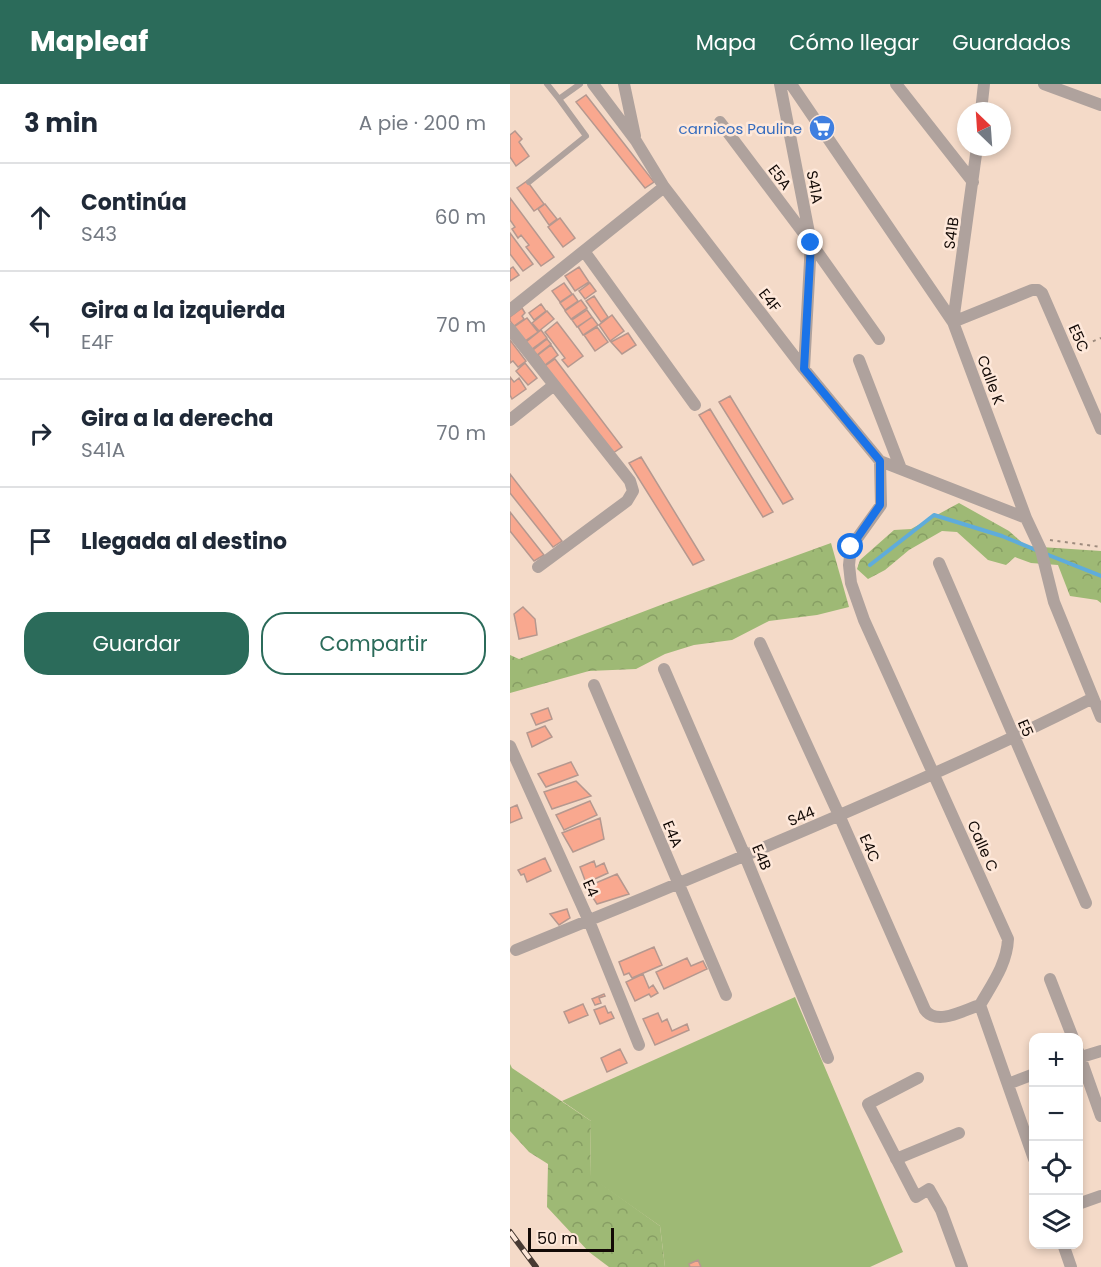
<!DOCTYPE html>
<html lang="es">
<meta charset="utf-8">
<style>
:root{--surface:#fff;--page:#f6f6f7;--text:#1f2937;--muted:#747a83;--line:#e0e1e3;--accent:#2b6b5a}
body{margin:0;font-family:Poppins,sans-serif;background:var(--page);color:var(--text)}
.controls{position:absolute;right:18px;bottom:18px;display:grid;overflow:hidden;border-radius:12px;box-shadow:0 3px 9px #0003}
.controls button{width:54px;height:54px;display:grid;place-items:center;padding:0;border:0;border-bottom:2px solid var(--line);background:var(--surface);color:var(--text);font:30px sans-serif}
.compass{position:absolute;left:447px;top:18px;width:54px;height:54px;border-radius:50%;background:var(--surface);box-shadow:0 3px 9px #0003;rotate:335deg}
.scale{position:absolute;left:18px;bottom:15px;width:86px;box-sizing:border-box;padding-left:6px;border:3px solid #120905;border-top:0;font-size:16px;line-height:21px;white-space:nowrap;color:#120905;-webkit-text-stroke:4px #fee8da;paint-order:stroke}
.stop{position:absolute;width:18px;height:18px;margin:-14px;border:4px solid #1a73e8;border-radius:50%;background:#fff}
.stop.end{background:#1a73e8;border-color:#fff;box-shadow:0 2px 6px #0008}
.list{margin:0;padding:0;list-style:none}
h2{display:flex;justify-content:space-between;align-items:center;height:78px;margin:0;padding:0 24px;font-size:26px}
h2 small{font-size:20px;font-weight:400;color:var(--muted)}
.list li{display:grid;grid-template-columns:39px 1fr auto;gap:18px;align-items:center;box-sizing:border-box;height:108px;padding:0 24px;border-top:2px solid var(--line)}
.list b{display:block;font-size:22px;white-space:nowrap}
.list p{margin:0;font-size:20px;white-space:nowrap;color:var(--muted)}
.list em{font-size:20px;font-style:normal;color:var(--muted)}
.actions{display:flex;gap:12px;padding:18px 24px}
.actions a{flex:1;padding:14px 0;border:2px solid var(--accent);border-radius:24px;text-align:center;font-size:21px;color:var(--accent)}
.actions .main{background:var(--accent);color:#fff}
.icon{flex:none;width:33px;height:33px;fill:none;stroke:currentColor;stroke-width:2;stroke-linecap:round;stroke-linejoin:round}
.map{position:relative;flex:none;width:591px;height:1183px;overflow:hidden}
header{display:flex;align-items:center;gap:36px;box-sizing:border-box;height:84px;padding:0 30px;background:var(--accent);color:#fff}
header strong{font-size:28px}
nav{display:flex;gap:33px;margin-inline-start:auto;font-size:21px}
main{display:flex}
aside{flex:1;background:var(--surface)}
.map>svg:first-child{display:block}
.green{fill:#9eb975}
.forest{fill:url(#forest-crowns)}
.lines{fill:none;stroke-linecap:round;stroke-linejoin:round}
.stream{stroke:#5facdb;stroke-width:4}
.building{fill:#f9a88f;stroke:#b5988f;stroke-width:1.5}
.path{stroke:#9e8b7e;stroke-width:2;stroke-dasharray:3 4.5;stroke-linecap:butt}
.service{stroke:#afa29d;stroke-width:6}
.minor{stroke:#afa29d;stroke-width:12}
.rail-casing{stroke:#473a33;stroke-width:6}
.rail{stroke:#fee8da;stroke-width:4;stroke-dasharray:11;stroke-linecap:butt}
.route{stroke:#1a73e8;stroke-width:8}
.labels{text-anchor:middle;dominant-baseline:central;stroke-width:5;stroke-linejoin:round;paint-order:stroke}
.shop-label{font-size:15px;fill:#366cbe;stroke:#fee8da;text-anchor:end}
.street-label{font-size:15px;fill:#120905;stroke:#fee8da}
</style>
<header>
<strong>Mapleaf</strong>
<nav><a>Mapa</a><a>Cómo llegar</a><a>Guardados</a></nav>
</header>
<main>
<aside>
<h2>3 min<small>A pie · 200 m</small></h2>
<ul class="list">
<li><svg class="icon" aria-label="ahead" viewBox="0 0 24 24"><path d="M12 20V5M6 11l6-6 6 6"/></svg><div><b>Continúa</b><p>S43</p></div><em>60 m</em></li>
<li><svg class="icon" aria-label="left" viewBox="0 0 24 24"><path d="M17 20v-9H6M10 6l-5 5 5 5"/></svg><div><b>Gira a la izquierda</b><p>E4F</p></div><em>70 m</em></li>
<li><svg class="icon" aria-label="right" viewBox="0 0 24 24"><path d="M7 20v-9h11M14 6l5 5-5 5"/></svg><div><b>Gira a la derecha</b><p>S41A</p></div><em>70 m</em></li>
<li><svg class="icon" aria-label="arrive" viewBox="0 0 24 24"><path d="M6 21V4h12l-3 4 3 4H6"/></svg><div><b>Llegada al destino</b></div></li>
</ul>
<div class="actions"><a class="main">Guardar</a><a>Compartir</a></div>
</aside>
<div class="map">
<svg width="591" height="1183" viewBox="0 0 591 1183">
<defs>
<pattern id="forest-crowns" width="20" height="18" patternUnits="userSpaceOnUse" patternTransform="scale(1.5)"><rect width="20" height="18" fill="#9eb975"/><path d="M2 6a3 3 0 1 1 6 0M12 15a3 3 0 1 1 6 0" fill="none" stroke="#879e64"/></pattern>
</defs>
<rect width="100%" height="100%" fill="#f4dac8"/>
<!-- green -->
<path class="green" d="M285,913l108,255 -33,15h-205l-5,-41 -70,-49 1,-56 -29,-20z"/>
<!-- forest -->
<path class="forest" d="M449,419l50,28 17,15 75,5v52l-4,-3 -27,-4 -12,-31 -27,-2 -16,-6 -9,8 -18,-5 -31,-28 -15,-1 -33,19 -24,20 -17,9 -11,-10 3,-9 34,-30 17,-1z
M321,459l18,64 -32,8 -48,6 -37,19 -38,5 -29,9 -29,15 -47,2 -79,22v-38l9,4 147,-56z
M0,980l2,4 79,53 -1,55 70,50 5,41h-56l-20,-15 -42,-45 1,-43 -19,-12 -19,-21z"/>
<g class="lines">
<!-- stream -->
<path class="stream" d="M536,470l55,22
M360,481l64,-50 68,21 34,14"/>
</g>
<!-- building -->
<path class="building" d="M76,11l68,87 -9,6 -69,-86z
M5,47l7,8 -3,3 10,14 -13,10 -6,-9v-22z
M17,97l17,23 -10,7 -17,-23z
M0,114l44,59 -13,9 -15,-19 3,-2 -8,-10 -3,3 -6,-9 3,-2 -5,-7z
M35,120l12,15 -8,6 -11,-16z
M50,134l15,20 -12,9 -15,-20z
M0,149l23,31 -10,7 -13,-17z
M3,183l6,8 -9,6v-12z
M69,183l10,15 -14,9 -10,-15z
M54,199l8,11 -12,8 -8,-11z
M80,199l6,8 -11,8 -6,-8z
M63,210l5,7 -13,9 -5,-7z
M84,212l14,21 -7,5 -15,-21z
M71,216l6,8 -16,11 -6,-8z
M31,220l5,7 -12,9 -5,-7z
M12,224l3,5 -3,3 2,3 -10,7 -4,-5v-4z
M77,226l5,7 -15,10 -5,-7z
M37,227l7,8 -15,12 -7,-8z
M102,231l12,16 -14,10 -11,-16z
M82,233l6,8 -15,10 -5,-8z
M17,234l11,14 -13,9 -11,-14z
M47,238l26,34 -15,11 -6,-7 3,-2 -20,-26z
M87,243l11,15 -13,9 -11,-16z
M31,246l6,8 -15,11 -6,-7z
M118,249l8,12 -14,9 -11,-12z
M37,255l4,5 -14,11 -4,-5z
M0,256l16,21 -8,6 -5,-6 -3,2z
M41,261l7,10 -13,10 -7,-10z
M45,275l67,88 -9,6 -68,-87z
M15,279l12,15 -9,7 -12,-14z
M0,293l4,5 5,-4 7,11 -14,10 -2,-4z
M220,312l63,103 -10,5 -64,-102z
M200,325l63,103 -10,5 -64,-102z
M131,373l63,103 -11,5 -64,-102z
M0,390l52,67 -9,6 -43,-54z
M0,428l34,43 -10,6 -24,-30z
M13,523l12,12 2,16 -18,4 -5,-25z
M38,624l4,11 -16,6 -5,-11z
M35,642l7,11 -20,10 -5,-14z
M61,678l7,13 -32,12 -8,-13z
M66,697l15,15 -39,13 -8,-17z
M80,717l7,14 -33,15 -8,-15z
M7,721l5,13 -12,5v-15z
M90,734l4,21 -31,13 -11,-19z
M35,774l6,13 -24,11 -3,-8 -3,1 -3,-5z
M84,777l2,6 8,-4 4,10 -22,10 -6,-16z
M107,790l12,20 -32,10 -11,-17z
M57,825l3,9 -11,7 -9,-11z
M144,863l8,18 -30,13 -3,-5 -5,2 -5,-13z
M177,874l4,8 12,-5 4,8 -43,20 -8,-17z
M133,890l6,14 4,-3 5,8 -7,4 -2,-3 -14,7 -9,-19z
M94,910l1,2 -6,2 2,5 -6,2 -3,-6z
M73,920l5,11 -19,8 -5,-11z
M95,922l3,7 3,-1 3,6 -14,6 -6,-14z
M148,929l4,9 5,-3 5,12 15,-7 2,6 -34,15 -12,-26z
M110,965l7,14 -20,9 -6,-14z
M188,1176l3,7h-11l-1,-3z"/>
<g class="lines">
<!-- path -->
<path class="path" d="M569,263l22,-9
M540,456l51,7"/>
<!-- service -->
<path class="service" d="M37,0l12,15
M19,98l57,-46 -27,-37 21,-15"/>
<!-- minor -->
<path class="minor" d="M83,0l43,57 28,46 140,182 76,92 146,57
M114,0l11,52
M270,0l31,159 -7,126
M281,0l162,238 73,196 15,32 13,52 47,115
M386,0l77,98
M534,0l57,21
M471,27l3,-27
M210,38l91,121 68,96
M74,167l111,154
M0,226l154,-123
M443,238l79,-32h6l4,3 59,136
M443,238l24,-175
M0,245l120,152 3,10 -6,10 -89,66
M349,276l42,109
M0,336l44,-35
M370,377l1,44 -30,42 -2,18 2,18 13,37 144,319c-1,25 -16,45 -28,66l54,154
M429,479l147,340
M250,559l79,172 86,195c12,16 39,0 55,-5
M154,585l81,187 83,202
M84,601l132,310
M0,662l79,175 50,124
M6,866c102,-41 203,-83 303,-126 93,-40 184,-80 274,-126
M540,895l23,59
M568,967l23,65
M568,974l23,-7
M408,994l-50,26 48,93 13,-8 12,21 21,57
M498,1000l26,-10
M386,1075l63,-26
M568,1120l23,-8
M553,1160l8,23"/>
<defs>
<path id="rail" d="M0,1148l26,35"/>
</defs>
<!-- rail casing -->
<use href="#rail" class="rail-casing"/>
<!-- rail -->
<use href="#rail" class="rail"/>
</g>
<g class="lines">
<!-- route -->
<path class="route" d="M301,159l-7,126 76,92v44l-29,42"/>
</g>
<!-- icons -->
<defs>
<symbol id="supermarket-disc" viewBox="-11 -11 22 22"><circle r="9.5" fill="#3f7fe0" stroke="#fee8da"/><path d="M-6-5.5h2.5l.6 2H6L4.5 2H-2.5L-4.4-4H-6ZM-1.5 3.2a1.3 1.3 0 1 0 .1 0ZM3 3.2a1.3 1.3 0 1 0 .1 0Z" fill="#fff"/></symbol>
</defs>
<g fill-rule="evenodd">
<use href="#supermarket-disc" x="297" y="29" width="30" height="30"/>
</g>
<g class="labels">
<!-- shop labels -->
<g class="shop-label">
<text x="292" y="44">carnicos Pauline</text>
</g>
<!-- street labels -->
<g class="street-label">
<text transform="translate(270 93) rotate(53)">E5A</text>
<text transform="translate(305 103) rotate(79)">S41A</text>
<text transform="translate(441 149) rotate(-82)">S41B</text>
<text transform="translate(260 216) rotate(52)">E4F</text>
<text transform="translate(569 254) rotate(66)">E5C</text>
<text transform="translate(481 296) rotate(70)">Calle K</text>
<text transform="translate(516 644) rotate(67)">E5</text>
<text transform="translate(291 732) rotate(-23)">S44</text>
<text transform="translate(163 750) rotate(67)">E4A</text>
<text transform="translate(473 762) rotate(66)">Calle C</text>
<text transform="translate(360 764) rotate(66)">E4C</text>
<text transform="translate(252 773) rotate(67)">E4B</text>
<text transform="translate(81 804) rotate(66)">E4</text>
</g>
</g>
</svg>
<div class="controls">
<button>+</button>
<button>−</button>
<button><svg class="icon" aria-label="locate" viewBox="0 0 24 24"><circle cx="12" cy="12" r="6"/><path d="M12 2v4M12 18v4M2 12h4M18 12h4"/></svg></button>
<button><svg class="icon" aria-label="layers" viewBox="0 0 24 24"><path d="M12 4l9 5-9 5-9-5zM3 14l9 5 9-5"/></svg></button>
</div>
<svg class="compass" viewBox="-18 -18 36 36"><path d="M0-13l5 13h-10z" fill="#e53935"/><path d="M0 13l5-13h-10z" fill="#747a83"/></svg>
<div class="scale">50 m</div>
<div class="stop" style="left:341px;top:463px"></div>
<div class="stop end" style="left:301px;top:159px"></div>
</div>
</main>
